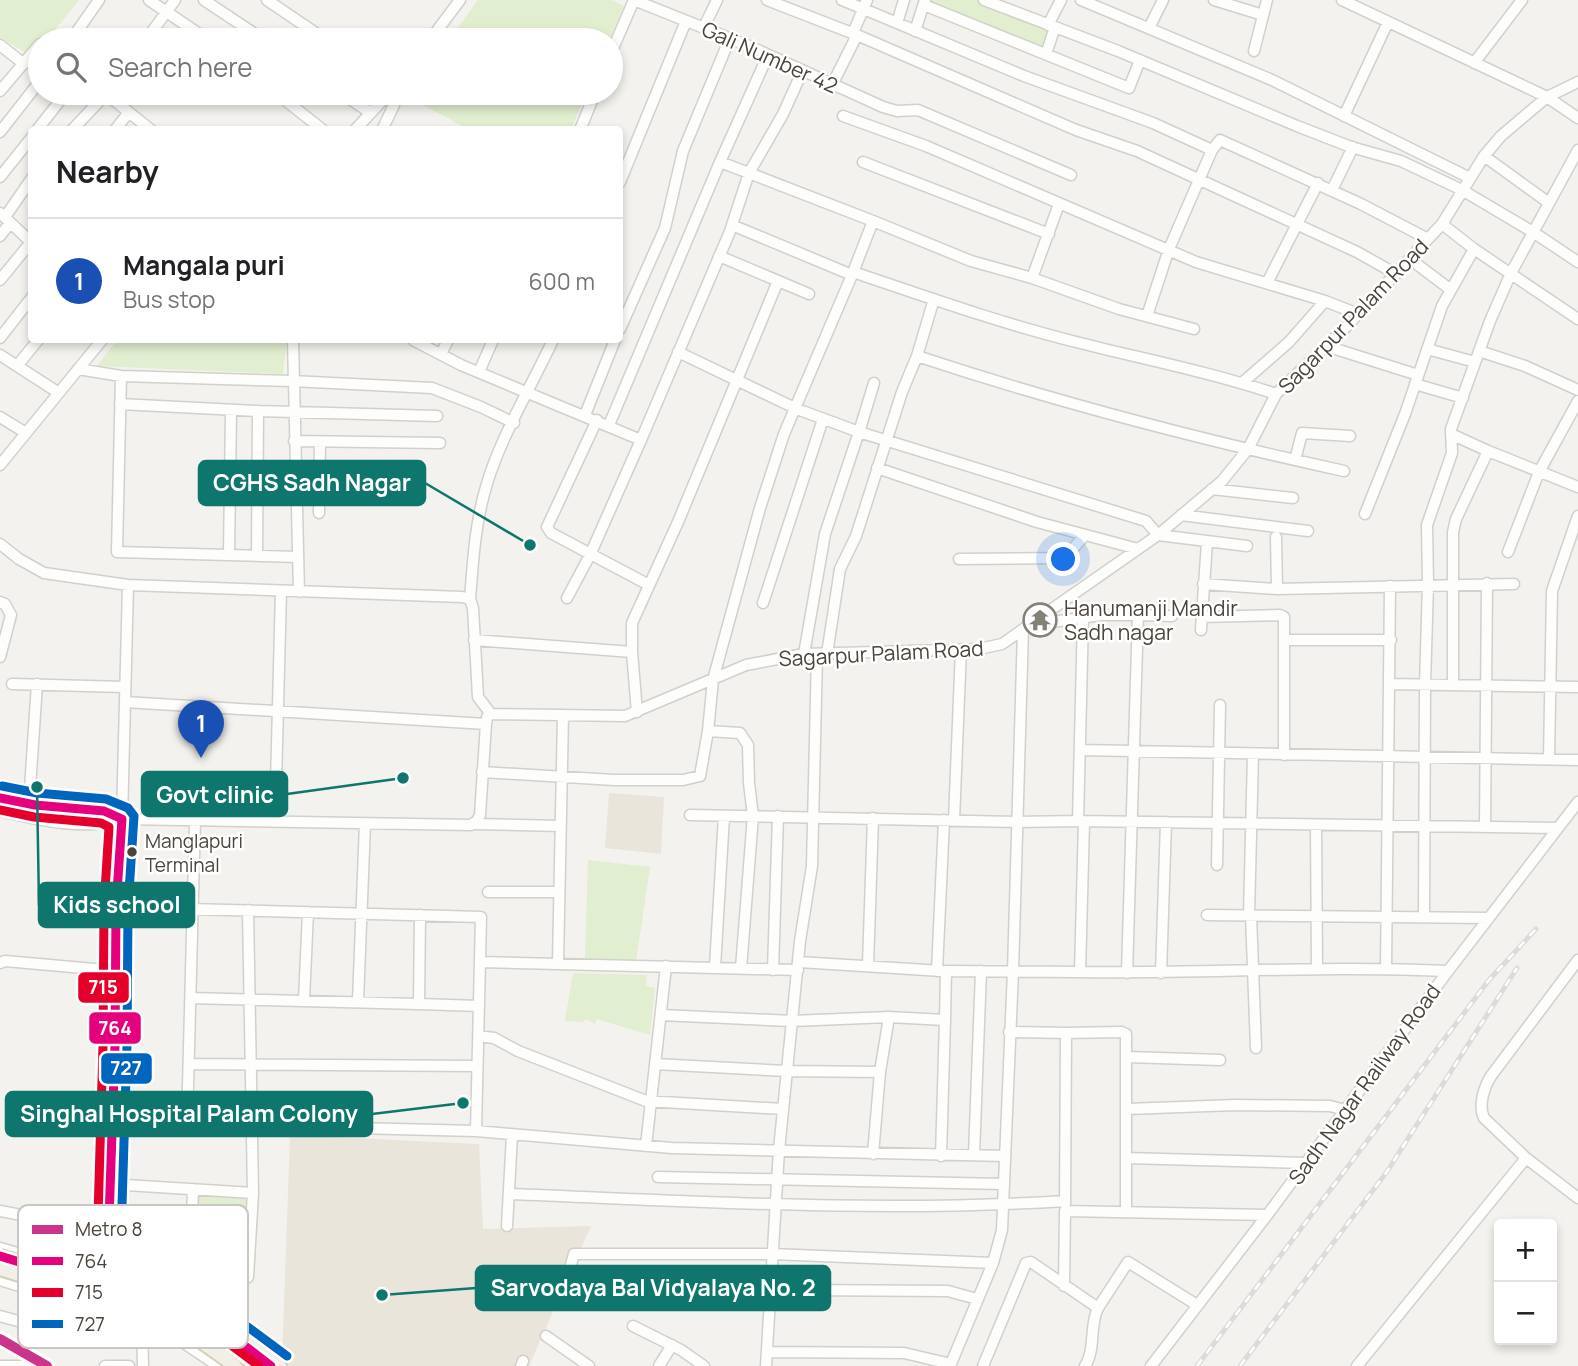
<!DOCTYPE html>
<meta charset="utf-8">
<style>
:root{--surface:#fff;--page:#f6f6f6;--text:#202124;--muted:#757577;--line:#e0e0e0;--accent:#0f766e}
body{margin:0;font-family:Manrope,sans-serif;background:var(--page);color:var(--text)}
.controls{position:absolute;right:21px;bottom:21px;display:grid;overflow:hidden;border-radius:7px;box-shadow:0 4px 10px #0003}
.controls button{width:63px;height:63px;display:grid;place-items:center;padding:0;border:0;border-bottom:2px solid var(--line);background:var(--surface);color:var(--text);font:35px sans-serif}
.you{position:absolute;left:1064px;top:560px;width:24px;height:24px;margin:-18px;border:5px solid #fff;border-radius:50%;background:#1a73e8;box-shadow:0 0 0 10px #1a73e833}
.badge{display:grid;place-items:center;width:46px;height:46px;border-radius:50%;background:var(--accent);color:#fff;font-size:23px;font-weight:700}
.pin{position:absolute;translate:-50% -58px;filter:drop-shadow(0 2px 4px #0008)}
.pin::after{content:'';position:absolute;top:37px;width:24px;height:21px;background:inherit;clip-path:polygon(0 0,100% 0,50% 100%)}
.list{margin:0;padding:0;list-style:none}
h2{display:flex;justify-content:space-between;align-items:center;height:91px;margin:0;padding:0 28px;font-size:30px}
h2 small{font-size:23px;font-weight:400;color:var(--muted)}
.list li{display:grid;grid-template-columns:46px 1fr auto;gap:21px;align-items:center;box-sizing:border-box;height:126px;padding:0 28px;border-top:2px solid var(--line)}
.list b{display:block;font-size:26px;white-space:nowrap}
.list p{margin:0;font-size:23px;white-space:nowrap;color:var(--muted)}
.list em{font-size:23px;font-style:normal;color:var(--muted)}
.icon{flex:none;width:38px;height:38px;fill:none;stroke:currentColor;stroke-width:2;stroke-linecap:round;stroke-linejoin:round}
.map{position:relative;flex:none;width:1578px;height:1366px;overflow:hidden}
.search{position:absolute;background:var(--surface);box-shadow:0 4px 10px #0003;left:28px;top:28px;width:595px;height:77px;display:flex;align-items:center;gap:18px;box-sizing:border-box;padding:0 24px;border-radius:38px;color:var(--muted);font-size:26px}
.panel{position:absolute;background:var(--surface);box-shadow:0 4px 10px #0003;left:28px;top:126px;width:595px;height:217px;border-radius:7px}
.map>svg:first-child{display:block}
.education{fill:#eae5da}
.green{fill:#e1eecf}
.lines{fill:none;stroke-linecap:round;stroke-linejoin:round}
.minor-casing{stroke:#d2d0cb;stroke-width:13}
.major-casing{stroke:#d6cebb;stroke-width:16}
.minor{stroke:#fdfdfc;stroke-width:10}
.major{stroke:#f2efe6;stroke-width:12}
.rail-casing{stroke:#dbdbda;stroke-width:5}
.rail{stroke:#fff;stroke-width:2.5;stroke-dasharray:8;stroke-linecap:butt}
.major-bridge-casing{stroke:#d6cebb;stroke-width:16;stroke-linecap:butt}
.major-bridge{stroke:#f2efe6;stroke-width:12}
.bus-1-casing{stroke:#fff;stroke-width:14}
.bus-2-casing{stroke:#fff;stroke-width:14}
.bus-3-casing{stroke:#fff;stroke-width:14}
.bus-1{stroke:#e5007d;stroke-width:9}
.bus-2{stroke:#e4002b;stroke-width:9}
.bus-3{stroke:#0065bd;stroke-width:9}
.metro-1-casing{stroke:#fff;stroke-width:16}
.metro-1{stroke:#cc338b;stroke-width:10}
.bus-dot{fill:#4b4439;stroke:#fff;stroke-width:2.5}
.labels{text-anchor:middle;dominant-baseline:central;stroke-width:5;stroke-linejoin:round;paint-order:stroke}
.bus-label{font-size:19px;fill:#4b4439;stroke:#fff;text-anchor:start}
.street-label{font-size:21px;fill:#4b4439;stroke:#fff}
.poi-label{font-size:21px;fill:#4b4439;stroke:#fff;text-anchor:start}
.key{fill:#fff;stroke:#c9c7c4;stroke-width:2}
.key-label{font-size:19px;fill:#4b4439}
.leader{fill:none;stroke:#0f766e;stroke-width:2.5}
.callout-dot{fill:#0f766e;stroke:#fff;stroke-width:2.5}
.callout{fill:#0f766e;stroke:#0f766e;stroke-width:2.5}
.callout-label{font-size:23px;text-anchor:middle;font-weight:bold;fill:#fff}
.line-badge{stroke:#fff;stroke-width:2.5}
.badge-label{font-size:19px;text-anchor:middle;font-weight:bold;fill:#fff}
</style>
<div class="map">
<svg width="1578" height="1366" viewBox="0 0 1578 1366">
<rect width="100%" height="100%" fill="#f4f2ee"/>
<!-- education -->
<path class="education" d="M609,793l55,4 -3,57 -56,-6z
M290,1135l189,9 4,85 108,-3 -62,140h-240l-7,-5z"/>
<!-- green -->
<path class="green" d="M0,0h79l-32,40h-7l-6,18 -34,-21z
M478,0h133l13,6 -15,34h-160z
M926,0h52l75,28 -9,25z
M410,93h176l-15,37 -103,-1 -60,-32z
M117,340h170l-4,34 -186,-8z
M588,860l62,7 -14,94 -51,-3z
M573,973l74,2 -1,11 9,2 -5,47 -53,-16 -2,5 -9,-5 -4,3 -17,-1z
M196,1192l53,4 -3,78h-53z"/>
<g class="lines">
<defs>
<path id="minor" d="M149,0l59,40
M204,0l60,40
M267,0l59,40
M634,0l115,46 134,61 14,4 21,-1 153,65
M767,0l90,35 219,95 61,21 220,101 39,22
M842,0l182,76 129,47 59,27
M984,0l134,51 179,75 54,21 50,14 61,29 71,42 45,30
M1081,0l191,80 198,98
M1214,0l49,15
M1342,0l205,97 31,21
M924,5l205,83 11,-28
M897,23l7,-23
M1048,25l13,-25
M704,27l13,-27
M1149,28l14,-28
M915,31l10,-31
M853,33l14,-33
M71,40l28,-40
M146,40l29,-40
M430,40l30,-40
M0,45l24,19
M1254,51l13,-51
M611,53l23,-53
M1046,54l9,-27
M1474,63l48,-63
M832,85l25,-50
M0,91l40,-47
M105,93l46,37
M276,93l47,37
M341,93l30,20
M843,116l83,30 270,116 129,39 33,13
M1344,116l44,-94
M37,130l29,-37
M72,130l35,-37
M115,130l14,-18
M355,130l34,-37
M382,130l12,-25 2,-12
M580,130l15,-37
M0,132l40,-51
M1484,156l65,47
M720,162l48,-107
M863,162l186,72
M0,177l32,-40
M620,182l66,-161
M1332,190l21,-43
M1059,204l-27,74 87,31 75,20
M0,213l32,30
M5,217l27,-39
M873,221l98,40 61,17
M0,236l10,-13
M1474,249l104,70
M719,256l90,38
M1410,259l41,31
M853,272c74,25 147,51 223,70 67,17 134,30 200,52
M0,280l31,-38
M1267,283l51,-100
M1147,316l22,-67 43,-99 8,-10 141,64 67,35
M620,329l45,-101 18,-77 47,-113
M0,338l32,-41
M293,340l6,252
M413,340l48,25 180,75 90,-211 1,-4 17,-52 124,48 -21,54 -120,-50
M1326,346l92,29
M1427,349l48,13
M1479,351l46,15 53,24
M678,352l119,57 62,23 15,-49
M441,354l7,-14
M0,355l59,38
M917,356c142,47 281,83 427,115
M17,366l21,-26
M78,369l43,7 171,5 140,7 49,19 33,16
M479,372l14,-32
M121,376l-4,176 181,5
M1242,383l47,-41 36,-41
M1415,384l48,14
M120,404l138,7
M585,415l30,-75
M0,417l26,16
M597,420l-50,107 4,6 98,52
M609,425l111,-263 29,11 34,-59 19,-42
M1451,434l37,17
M294,441l146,2
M1295,460l7,-27 48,3
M0,465l102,-125
M877,468l160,54 101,27
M1212,489l81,9
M319,513l1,-71
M1365,514l40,-100 37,-108 32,-57 -32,-25
M1181,515l127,16
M1276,537l1,52
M0,544l19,15 25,14 84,12 334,12 8,2
M1508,552l31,-80 39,-71
M229,554l2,-143
M257,555l1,-144 179,5
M959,559l97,-1 13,-5 16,-18
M1203,584l74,5 237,-5
M567,598l23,-43 51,-115
M0,602l5,2 6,11 -11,42
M763,603l60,-184
M1138,615l34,1
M1201,617l79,-2 4,2v138
M1031,625l70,-10h37l-11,358
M1201,630l6,-88
M474,640l158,12
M1285,640h106
M804,654l21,-120 34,-102 287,89 12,14 89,11
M827,654l13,-85 16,-33 46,-144 15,-36 17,-57
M12,684l113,3
M1389,684l189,3
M1453,685v-153l3,-13 32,-68 90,36
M125,702l361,22
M637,712l-5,-60v-29l46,-101 100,-241
M491,714l-13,-17 -5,-89 -3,-9c3,-38 5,-75 16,-112 13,-47 46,-102 67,-147
M708,731l32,2 8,12 1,38 4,33 -12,152
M1080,750l498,10
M1549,759l3,-168 26,-75
M482,772l132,8h69l17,-4 8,-45 5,-51 47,-172 24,-74 68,-159
M0,798l35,7 69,6 18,8
M29,803l8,-119
M0,811c39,9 84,20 122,8l349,6 6,-4 3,-6 6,-91 1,-7 4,-3 134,2 121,-51 58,-11 175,-5 23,-5 156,-109 64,-54 26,-32 28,-55 70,-67 96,-103 42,-68 17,-20 46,-39 31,-15
M690,815l326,7 62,-1 480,7
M954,820l7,-171
M1078,821l5,-203
M275,822l6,-231
M475,824l85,2
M1316,825l1,143
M1485,827l2,-244
M1217,865l3,-160
M488,892h71
M116,907l365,10 -5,214
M1207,915l282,3
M1249,915l4,-161
M1251,915l5,133
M1424,916l1,-231 3,-101 -1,-59 25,-72 -1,-24 39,-108 21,-48 67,-123
M1578,960l-87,116c-7,11 -13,30 -7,42l42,40 52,40
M480,962l318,8
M799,962l143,9
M0,963l5,-2 112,10
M558,963l5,-248
M868,965l5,-147
M715,967l9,-151
M1386,968l4,-382
M773,970l5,-154
M937,971l7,-151
M1080,972c123,2 245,-7 368,-1
M1161,973l5,-151
M191,998l228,6 1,-89
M304,1000l4,-88
M358,1001l7,-177
M419,1004l60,2
M661,1015l131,6 97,-4 56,3 -4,136
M945,1020l1,-49 134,1 4,-150
M1009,1032l57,1 -1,171
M1066,1033l56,-1 4,2v178
M478,1036l16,2 24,13 128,50 137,8
M1127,1057l93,3
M189,1064l288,2
M655,1064l132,7 93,1 -7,82
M880,1072l9,-55
M1127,1109l108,-4 95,1 15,4
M112,1122l364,9 196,17 333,8
M187,1124l8,-304
M646,1146l20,-180
M974,1155l7,-184
M1126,1158l179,5
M658,1177l346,7
M110,1184l143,9 -5,-283
M193,1189l-3,84 7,6 47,1 4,-3 5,-84
M509,1194c185,7 371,19 556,7
M0,1211l109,21
M507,1226l5,-91
M0,1248l167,48
M0,1280l132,41 52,22 34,23
M1064,1286l1,-75 202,4
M977,1299l-29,-8 -314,-2 -69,-3 9,-32h198l221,9
M101,1311l6,-33 2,-46 8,-261 -1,-64 6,-88 6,-234
M0,1316l69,19
M142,1325l1,41
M633,1326l48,24 23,16
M546,1336l43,30
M767,1352l137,1 47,11
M0,1366h28
M105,1366h24
M521,1366l2,-5
M659,1366l13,-21
M766,1366l13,-216 21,-209 12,-75 5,-211
M950,1366l43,-103 9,-33 11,-259 10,-341
M983,1366l43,-103 5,-1 67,46 30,-46 69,43
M1085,1366c11,-17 4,-40 13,-58
M1151,1366l117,-152 180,-243 130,-169
M1357,1366l169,-208"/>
<path id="major" d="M164,1294c45,16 77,44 116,72"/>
</defs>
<!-- minor casing -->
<use href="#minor" class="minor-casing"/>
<!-- major casing -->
<use href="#major" class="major-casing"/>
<!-- minor -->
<use href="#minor" class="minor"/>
<!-- major -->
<use href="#major" class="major"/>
<defs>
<path id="rail" d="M1197,1366l292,-386 47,-51
M1240,1366l146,-193 131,-205"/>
</defs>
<!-- rail casing -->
<use href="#rail" class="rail-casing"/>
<!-- rail -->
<use href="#rail" class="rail"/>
<defs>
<path id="major-bridge" d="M0,1256l144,44 36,14 77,52
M0,1269l142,44 52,24 41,29"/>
</defs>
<!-- major-bridge casing -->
<use href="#major-bridge" class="major-bridge-casing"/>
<!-- major-bridge -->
<use href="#major-bridge" class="major-bridge"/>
<defs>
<path id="bus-1" d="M0,798l35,7 69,6 18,8 -6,88 -1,139 -8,232 57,16 47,26 60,46
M0,1256l133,41"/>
<path id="bus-2" d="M0,810l34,7 67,6 8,4 -5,80 -1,139 -7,238 7,6 83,25 21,12 52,39"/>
<path id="bus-3" d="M2,786l35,7 69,6 22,9 6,8 -6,91 -1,139 -7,223 77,24 24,14 66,49"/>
</defs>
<!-- bus-1 casing -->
<use href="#bus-1" class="bus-1-casing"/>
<!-- bus-2 casing -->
<use href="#bus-2" class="bus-2-casing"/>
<!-- bus-3 casing -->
<use href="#bus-3" class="bus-3-casing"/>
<!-- bus-1 -->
<use href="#bus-1" class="bus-1"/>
<!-- bus-2 -->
<use href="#bus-2" class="bus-2"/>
<!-- bus-3 -->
<use href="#bus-3" class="bus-3"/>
<defs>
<path id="metro-1" d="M0,1339l47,27"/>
</defs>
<!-- metro-1 casing -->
<use href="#metro-1" class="metro-1-casing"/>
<!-- metro-1 -->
<use href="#metro-1" class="metro-1"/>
</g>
<!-- icons -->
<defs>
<symbol id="temple-ring" viewBox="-11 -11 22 22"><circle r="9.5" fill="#fff" stroke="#868178" stroke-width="1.5"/><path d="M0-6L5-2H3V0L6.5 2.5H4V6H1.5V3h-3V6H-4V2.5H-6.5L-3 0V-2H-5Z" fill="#868178"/></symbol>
</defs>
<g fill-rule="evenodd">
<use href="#temple-ring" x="1021" y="601" width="38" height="38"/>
</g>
<!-- markers -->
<circle class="bus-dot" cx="132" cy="852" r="6"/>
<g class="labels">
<!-- bus labels -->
<g class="bus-label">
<text x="145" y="841">Manglapuri<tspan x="145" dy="24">Terminal</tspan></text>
</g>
<!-- street labels -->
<g class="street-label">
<text transform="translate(770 57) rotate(24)">Gali Number 42</text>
<text transform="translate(1353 316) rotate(-46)">Sagarpur Palam Road</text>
<text transform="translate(881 653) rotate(-3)">Sagarpur Palam Road</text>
<text transform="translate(1364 1084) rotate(-54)">Sadh Nagar Railway Road</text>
</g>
<!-- poi labels -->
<g class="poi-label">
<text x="1064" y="608">Hanumanji Mandir<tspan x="1064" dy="24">Sadh nagar</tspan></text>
</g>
</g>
<!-- legend -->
<rect x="18" y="1205" width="230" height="143" rx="10" class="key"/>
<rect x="32" y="1225" width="31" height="9" fill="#cc338b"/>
<rect x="32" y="1257" width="31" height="8" fill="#e5007d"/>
<rect x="32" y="1288" width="31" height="9" fill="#e4002b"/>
<rect x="32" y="1320" width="31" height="8" fill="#0065bd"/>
<g class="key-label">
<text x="75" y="1236">Metro 8</text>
<text x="75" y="1268">764</text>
<text x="75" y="1299">715</text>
<text x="75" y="1331">727</text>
</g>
<!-- callouts -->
<path class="leader" d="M530 545L425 483M403 778L287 794M37 787L39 905M463 1103L372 1114M382 1295L476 1288"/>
<g class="callout-dot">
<circle cx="530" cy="545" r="7"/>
<circle cx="403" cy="778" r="7"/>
<circle cx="37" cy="787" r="7"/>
<circle cx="463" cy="1103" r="7"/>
<circle cx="382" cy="1295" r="7"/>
</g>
<g class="callout">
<rect x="199" y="461" width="226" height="44" rx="7"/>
<rect x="142" y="772" width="145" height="44" rx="7"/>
<rect x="39" y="883" width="155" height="44" rx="7"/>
<rect x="6" y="1092" width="366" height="44" rx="7"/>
<rect x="476" y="1266" width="354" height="44" rx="7"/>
</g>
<g class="callout-label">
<text x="312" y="491">CGHS Sadh Nagar</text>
<text x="215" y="803">Govt clinic</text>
<text x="117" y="913">Kids school</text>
<text x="189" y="1122">Singhal Hospital Palam Colony</text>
<text x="653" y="1296">Sarvodaya Bal Vidyalaya No. 2</text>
</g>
<g class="line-badge">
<rect x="77" y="971" width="53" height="33" rx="7" fill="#e4002b"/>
<rect x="88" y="1011" width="54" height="34" rx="7" fill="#e5007d"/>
<rect x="100" y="1052" width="53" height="33" rx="7" fill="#0065bd"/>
</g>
<g class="badge-label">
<text x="103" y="994">715</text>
<text x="115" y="1035">764</text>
<text x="126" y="1075">727</text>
</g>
</svg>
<div class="controls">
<button>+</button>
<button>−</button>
</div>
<div class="you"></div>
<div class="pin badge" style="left:201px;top:758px;background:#1a4fb4">1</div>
<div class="search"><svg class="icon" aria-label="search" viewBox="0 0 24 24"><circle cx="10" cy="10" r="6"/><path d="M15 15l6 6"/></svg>Search here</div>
<section class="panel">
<h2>Nearby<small></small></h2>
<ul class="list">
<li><span class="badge" style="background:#1a4fb4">1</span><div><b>Mangala puri</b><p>Bus stop</p></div><em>600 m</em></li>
</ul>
</section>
</div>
